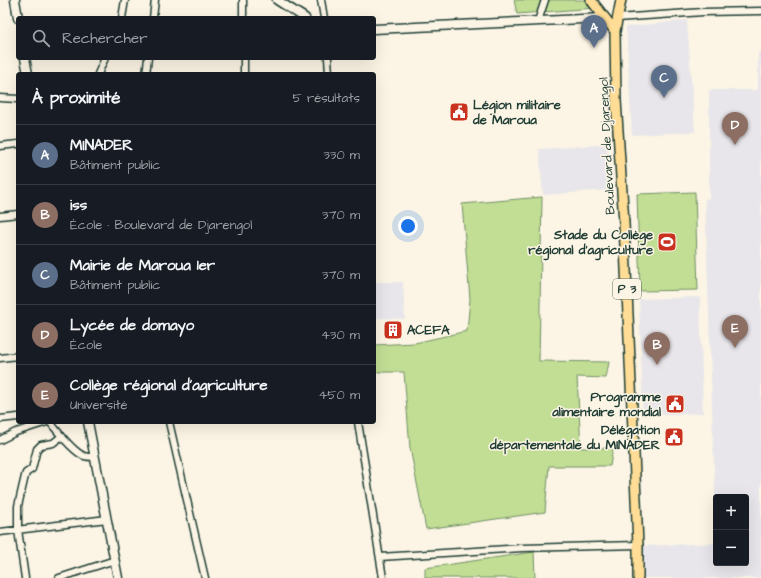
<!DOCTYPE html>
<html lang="fr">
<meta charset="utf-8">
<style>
:root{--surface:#171b24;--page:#20242c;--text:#f1f3f6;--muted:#9ea1a6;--line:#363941;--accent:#db2777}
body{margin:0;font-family:"Architects Daughter",sans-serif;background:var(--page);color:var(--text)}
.controls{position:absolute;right:12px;bottom:12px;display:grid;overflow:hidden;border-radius:4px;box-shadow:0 4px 16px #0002}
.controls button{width:36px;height:36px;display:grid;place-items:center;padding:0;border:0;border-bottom:1px solid var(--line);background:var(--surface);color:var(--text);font:20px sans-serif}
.you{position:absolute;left:408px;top:226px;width:14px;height:14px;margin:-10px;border:3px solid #fff;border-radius:50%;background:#1a73e8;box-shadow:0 0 0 6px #1a73e833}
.badge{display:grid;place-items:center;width:26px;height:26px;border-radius:50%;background:var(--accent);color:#fff;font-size:13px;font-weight:700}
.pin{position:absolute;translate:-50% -33px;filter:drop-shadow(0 1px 2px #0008)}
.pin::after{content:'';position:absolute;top:21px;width:14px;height:12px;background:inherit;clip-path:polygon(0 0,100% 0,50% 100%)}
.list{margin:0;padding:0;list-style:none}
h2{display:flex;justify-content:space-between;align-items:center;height:52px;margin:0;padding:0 16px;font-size:17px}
h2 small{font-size:13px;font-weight:400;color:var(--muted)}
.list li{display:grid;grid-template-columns:26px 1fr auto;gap:12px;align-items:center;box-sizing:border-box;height:60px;padding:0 16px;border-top:1px solid var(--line)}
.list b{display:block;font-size:15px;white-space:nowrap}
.list p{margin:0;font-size:13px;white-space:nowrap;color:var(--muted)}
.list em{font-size:13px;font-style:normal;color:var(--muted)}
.icon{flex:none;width:22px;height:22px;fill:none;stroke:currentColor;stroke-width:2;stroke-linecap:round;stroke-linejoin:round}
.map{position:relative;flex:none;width:761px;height:578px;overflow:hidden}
.search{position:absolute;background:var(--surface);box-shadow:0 4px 16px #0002;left:16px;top:16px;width:360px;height:44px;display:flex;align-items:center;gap:10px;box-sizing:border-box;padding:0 14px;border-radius:4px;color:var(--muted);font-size:15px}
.panel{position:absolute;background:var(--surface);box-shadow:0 4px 16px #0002;left:16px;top:72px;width:360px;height:352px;border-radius:4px}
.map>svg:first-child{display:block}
.built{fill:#e8e6ea}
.green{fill:#c2de95;stroke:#708e64}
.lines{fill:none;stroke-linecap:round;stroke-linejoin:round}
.street-casing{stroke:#1f3d34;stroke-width:9}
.secondary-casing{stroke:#1f3d34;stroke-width:11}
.primary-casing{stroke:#1f3d34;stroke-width:12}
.street{stroke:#fcf5e5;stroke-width:6}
.secondary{stroke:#fcf5e5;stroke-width:8}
.primary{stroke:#ffdd96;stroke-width:9}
.labels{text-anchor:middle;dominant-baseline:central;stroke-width:3;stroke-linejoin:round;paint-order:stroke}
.shield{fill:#fcf5e5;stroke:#617469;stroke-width:1}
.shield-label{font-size:12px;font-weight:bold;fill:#1f3d34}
.poi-label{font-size:13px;font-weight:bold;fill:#1f3d34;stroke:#fcf5e5;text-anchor:end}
.street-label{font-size:13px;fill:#1f3d34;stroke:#fcf5e5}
</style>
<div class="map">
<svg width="761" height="578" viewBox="0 0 761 578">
<rect width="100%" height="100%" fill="#fcf5e5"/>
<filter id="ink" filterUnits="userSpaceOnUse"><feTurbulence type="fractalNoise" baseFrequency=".025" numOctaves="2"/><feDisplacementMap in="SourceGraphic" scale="8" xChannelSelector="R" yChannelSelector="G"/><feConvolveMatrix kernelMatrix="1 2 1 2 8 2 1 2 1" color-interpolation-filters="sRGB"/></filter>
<g filter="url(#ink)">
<!-- built -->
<path class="built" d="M687,20l8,112 -63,3 -6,-108z
M758,52h3v520l-2,6h-115l-1,-32 73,-3v20h30v-66h-30v31l-11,-330 4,1v-109h49z
M607,144l3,46 -67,5 -4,-46z
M374,282h29l2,37 -31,-1z
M700,297l3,116 -60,3 -4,-117z"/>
<!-- green -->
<path class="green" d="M514,0h74l7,8 -78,6z
M695,192l3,98 -58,1 -3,-97z
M542,197l-3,164 70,1 -3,16 -29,-1 4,71h32l-3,18h-61l-4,46 -119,17 -16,-81 -6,-76h-30v-27l41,-2 52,-12 3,-32 -8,-95z
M534,552l1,26h-110v-10z"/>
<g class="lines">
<defs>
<path id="street" d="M321,0l3,18
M122,18l3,-18
M153,18l2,-18
M243,18v-18
M617,18l86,-6 58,-1
M538,21l7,-21
M328,58l1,16
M98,74l7,-16
M146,74l2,-16
M244,74v-16
M0,98l18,1
M0,146l18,-2
M0,216l18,-2
M0,358l18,-2
M0,419l18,-2
M50,422c7,9 24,30 34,34 3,1 6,1 10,1
M169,422l36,156
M358,422l25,156
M0,440l16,-8 31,-10
M0,532l107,-13
M380,557l142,-9 116,-3
M25,578l-7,-48v-24l7,-30 1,-3 6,-4 5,-20 4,-4 12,-2 9,-7
M59,578l56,-18"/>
<path id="secondary" d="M15,0l3,18
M277,0l28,18
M374,29l230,-11
M25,58l3,16
M88,422l30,156"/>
<path id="primary" d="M591,0l24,31
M621,0l-6,31 1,69 8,123 14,322v33"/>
</defs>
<!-- street casing -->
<use href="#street" class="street-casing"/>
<!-- secondary casing -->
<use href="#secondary" class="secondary-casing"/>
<!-- primary casing -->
<use href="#primary" class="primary-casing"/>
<!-- street -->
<use href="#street" class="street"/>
<!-- secondary -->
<use href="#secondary" class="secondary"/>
<!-- primary -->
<use href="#primary" class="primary"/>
</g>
</g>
<!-- icons -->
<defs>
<symbol id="civic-square" viewBox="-11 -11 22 22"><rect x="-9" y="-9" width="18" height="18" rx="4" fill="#c8321e" stroke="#fcf5e5"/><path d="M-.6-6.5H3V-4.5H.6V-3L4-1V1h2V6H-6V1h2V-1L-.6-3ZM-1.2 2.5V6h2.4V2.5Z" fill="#fff"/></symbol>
<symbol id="stadium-square" viewBox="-11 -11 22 22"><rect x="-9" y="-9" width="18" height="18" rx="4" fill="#c8321e" stroke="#fcf5e5"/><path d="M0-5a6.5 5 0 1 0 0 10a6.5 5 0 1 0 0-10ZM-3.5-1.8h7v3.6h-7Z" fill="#fff"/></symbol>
<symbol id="building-square" viewBox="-11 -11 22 22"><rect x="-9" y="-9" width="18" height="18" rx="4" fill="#c8321e" stroke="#fcf5e5"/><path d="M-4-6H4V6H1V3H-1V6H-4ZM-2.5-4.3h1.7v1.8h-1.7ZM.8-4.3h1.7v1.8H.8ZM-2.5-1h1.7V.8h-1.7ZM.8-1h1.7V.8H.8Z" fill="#fff"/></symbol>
</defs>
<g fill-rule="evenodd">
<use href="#civic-square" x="448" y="101" width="22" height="22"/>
<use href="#stadium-square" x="656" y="231" width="22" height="22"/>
<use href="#building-square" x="382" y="319" width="22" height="22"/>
<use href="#civic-square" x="664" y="393" width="22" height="22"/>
<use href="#civic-square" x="663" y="426" width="22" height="22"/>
</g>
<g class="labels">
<!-- shield labels -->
<rect class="shield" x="613" y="279" width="28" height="20" rx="3"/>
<g class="shield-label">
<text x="627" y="289">P 3</text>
</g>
<!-- poi labels -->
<g class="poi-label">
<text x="473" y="105" text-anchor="start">Légion militaire<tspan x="473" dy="15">de Maroua</tspan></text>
<text x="653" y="235">Stade du Collège<tspan x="653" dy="15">régional d'agriculture</tspan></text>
<text x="407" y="330" text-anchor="start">ACEFA</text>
<text x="661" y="397">Programme<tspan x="661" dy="15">alimentaire mondial</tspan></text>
<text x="660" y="430">Délégation<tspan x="660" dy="15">départementale du MINADER</tspan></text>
</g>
<!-- street labels -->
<g class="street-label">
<text transform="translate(607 146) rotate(-93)">Boulevard de Djarengol</text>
</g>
</g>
</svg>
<div class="controls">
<button>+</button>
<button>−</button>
</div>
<div class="you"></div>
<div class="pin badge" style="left:594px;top:48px;background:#5c6f8a">A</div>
<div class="pin badge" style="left:657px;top:365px;background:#8d6e63">B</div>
<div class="pin badge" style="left:664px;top:98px;background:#5c6f8a">C</div>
<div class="pin badge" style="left:735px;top:145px;background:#8d6e63">D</div>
<div class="pin badge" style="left:735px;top:348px;background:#8d6e63">E</div>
<div class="search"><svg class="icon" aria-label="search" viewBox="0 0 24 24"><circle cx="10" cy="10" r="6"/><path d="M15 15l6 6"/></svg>Rechercher</div>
<section class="panel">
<h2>À proximité<small>5 résultats</small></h2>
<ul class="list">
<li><span class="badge" style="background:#5c6f8a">A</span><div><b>MINADER</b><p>Bâtiment public</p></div><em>330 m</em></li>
<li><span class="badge" style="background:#8d6e63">B</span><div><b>iss</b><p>École · Boulevard de Djarengol</p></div><em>370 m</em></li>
<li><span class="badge" style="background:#5c6f8a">C</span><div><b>Mairie de Maroua 1er</b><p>Bâtiment public</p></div><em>370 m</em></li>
<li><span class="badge" style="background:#8d6e63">D</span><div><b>Lycée de domayo</b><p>École</p></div><em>430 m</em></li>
<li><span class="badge" style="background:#8d6e63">E</span><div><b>Collège régional d'agriculture</b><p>Université</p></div><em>450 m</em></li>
</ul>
</section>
</div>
